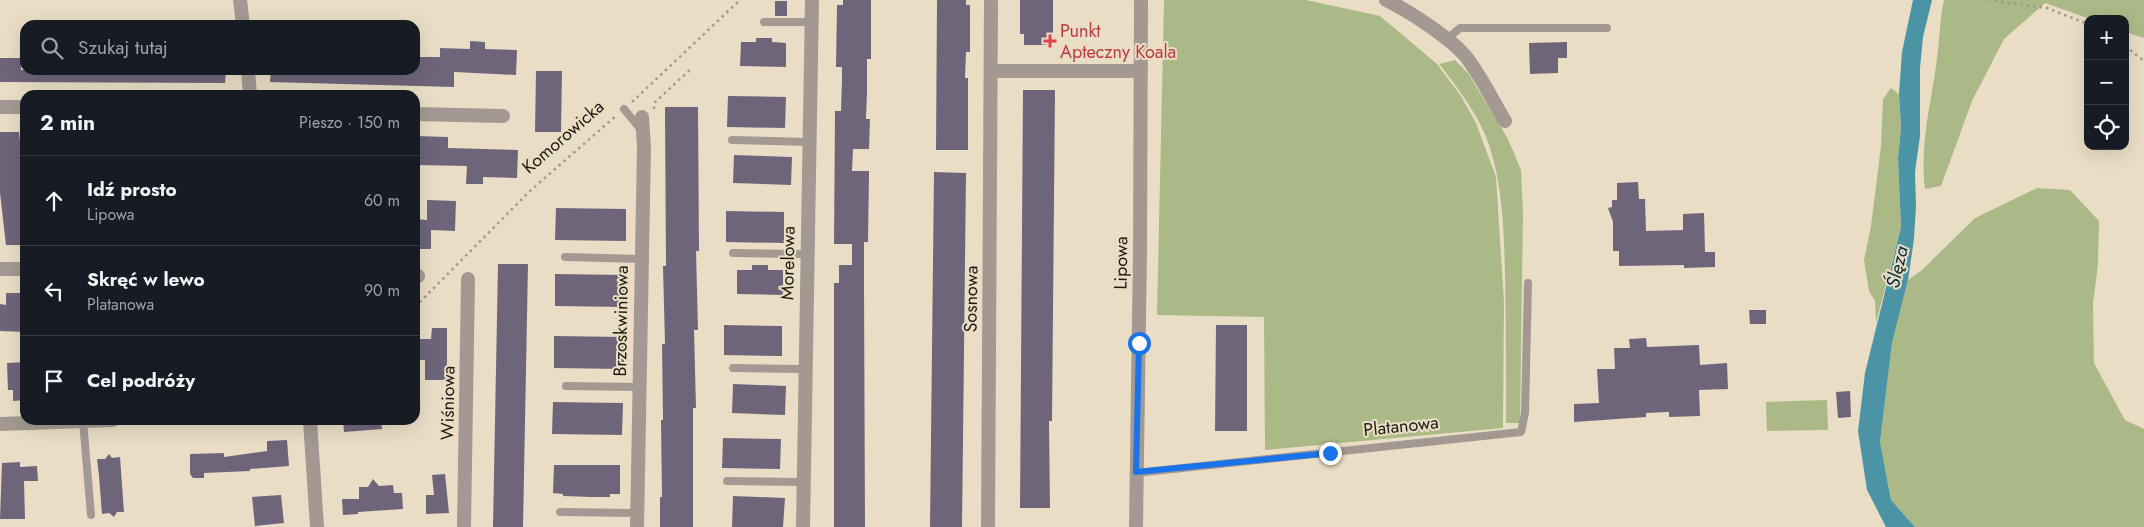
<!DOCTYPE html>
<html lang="pl">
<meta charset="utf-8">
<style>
:root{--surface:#171b24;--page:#20242c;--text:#f1f3f6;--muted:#9ea1a6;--line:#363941}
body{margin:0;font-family:Jost,sans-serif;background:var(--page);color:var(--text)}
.controls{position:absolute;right:15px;top:15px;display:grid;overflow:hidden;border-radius:10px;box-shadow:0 5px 20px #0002}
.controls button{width:45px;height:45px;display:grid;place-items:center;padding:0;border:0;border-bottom:1px solid var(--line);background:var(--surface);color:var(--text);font:25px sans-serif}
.stop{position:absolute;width:15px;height:15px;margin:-11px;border:4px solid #1a73e8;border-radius:50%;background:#fff}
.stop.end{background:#1a73e8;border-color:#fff;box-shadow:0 1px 5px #0008}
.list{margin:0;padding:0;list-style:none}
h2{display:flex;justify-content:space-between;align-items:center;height:65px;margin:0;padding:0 20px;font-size:21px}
h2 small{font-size:16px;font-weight:400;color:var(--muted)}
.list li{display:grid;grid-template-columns:32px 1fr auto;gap:15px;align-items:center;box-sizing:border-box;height:90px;padding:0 20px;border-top:1px solid var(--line)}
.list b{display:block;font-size:19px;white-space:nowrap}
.list p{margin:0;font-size:16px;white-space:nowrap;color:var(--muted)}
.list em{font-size:16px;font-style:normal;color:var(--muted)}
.icon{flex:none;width:28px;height:28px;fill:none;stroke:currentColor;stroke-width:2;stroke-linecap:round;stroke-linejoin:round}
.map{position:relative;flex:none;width:2144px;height:527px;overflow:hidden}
.search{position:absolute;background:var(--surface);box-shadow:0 5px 20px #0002;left:20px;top:20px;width:400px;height:55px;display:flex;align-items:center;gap:12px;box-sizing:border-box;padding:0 18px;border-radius:15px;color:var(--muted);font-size:19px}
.panel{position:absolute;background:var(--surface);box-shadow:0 5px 20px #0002;left:20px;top:90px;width:400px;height:335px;border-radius:15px}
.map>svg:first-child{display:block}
.green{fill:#abb986}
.water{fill:#4b94a6}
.building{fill:#6f657b}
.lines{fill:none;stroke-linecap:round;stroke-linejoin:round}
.path{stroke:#a29a86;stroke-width:2.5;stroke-dasharray:2.5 4;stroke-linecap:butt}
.service{stroke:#a39992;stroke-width:8}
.minor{stroke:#a39992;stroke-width:14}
.tertiary{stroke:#a39992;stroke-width:14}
.route{stroke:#1a73e8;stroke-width:6}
.health-dot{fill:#e0444e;stroke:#e9dec5;stroke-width:2}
.labels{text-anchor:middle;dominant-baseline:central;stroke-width:4;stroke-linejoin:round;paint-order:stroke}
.health-label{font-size:18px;fill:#be3a42;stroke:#e9dec5;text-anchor:start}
.street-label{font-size:18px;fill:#1f1b12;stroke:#e9dec5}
.water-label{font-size:19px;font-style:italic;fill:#092e37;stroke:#e9dec5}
</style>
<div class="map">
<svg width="2144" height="527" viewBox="0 0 2144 527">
<rect width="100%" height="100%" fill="#e9dec5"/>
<!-- green -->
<path class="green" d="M1164,0h142l74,16 57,48 24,32 15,27 20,54 8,125 -1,126 -238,22 -1,-133 -107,-2z
M1944,0h200v38l-19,-6v-13h-35l-45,-16 -41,36 -32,62 -31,85 -16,3c-6,-48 8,-92 13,-139 2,-17 2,-33 6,-50z
M1455,60l13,13 40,66 13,31 2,45 -3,208h-14c0,-49 0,-98 -1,-148 -1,-42 -2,-86 -15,-127 -9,-30 -32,-60 -51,-84z
M1891,88l8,6 2,34 -3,30 3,69 -25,96 -1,-22 -6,-10 -5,-31 7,-34 10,-80 2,-47z
M2037,188l33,2 29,31 -1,43 -5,40 1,59 31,57 19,9v98h-229l-24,-27 -11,-58 12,-99 16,-63 14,-10 53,-52z
M1827,400l1,30 -61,1 -1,-29z"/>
<!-- water -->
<path class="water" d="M1913,0h19l-9,37 -3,31v68l-5,36 1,34 -2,33 -6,41 -16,63 -12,99 11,58 24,27h-29l-19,-37 -9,-59 7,-58 36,-146 -3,-69 3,-30 -2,-34 3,-42z"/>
<!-- building -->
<path class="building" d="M843,0h28v59h-4v32l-1,28h4l-1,30h-16l-1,22h17v3l-1,68h-4v41l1,244h-31v-244h5v-18h13v-21h-18l1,-133h6l1,-31v-13h-6l1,-62h6z
M937,0h29v5h4v47h-4l-1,26h3v72h-32z
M1020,0h33v45h-29v-11h-4z
M775,1h12v15h-12z
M756,38h16v4l14,1v24l-46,-1 1,-24h15z
M470,41l15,1v7l32,1 -1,25 -62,-3v15l-184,-5 1,-12h144v-13h25v-9l30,1z
M1567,42v16h-9v15l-28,1 -1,-31z
M0,58h21v12h205l-1,13 -225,-1z
M536,71h26l-1,61h-26z
M1023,90h32l-3,331h-3l1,87h-30z
M728,96l58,1 -1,31 -58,-1z
M665,107h33l1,144h-3l2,79h-4l2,78h-3v119h-33v-30h2l-1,-77h2l-1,-76h3l-2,-78h3z
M0,132h19l6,55v58h-19l-6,-52z
M415,136l33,1v11l70,2 -1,28 -34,-1v7h-17l1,-18 -52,-1z
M734,155l58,2 -1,28 -58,-2z
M934,172l32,1 -4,354h-32z
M1638,182l1,17h6l1,32 37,-1v-16l21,-1 1,39h10v15l-31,1v-3l-65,1v-15h-6v-29l-5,-14 4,-1v-7h5v-17z
M427,200l29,1 -1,30 -24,-1v19h-16v-30l12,1z
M556,208l70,1v32l-71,-1z
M726,211l58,1v31l-58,-1z
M498,264h30l-5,263h-30z
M752,265h16v5h15v25l-46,-1v-24h15z
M555,274l70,1v32l-70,-1z
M6,293h15v12h4v27l-25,-1v-27l6,1z
M1749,310h17v14h-16z
M724,325l58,1v30l-58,-1z
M1216,325h31v106h-32z
M432,328h15v52h-22v-20h-10v-21h16z
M554,336l70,1v32l-70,-1z
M1646,338l1,9 52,-2 1,20 27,-2 1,26 -29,1 1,26 -31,1v-5l-23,1v4l-72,5v-18l25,-1 -2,-34h18l-1,-21h16l-1,-9z
M25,362v38l-12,1v-11h-5l-1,-27z
M733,384l53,2 -1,29 -53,-2z
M1850,391l1,26 -13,1 -2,-26z
M553,402l70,1 -1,32 -70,-1z
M343,420h38l1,9 -38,3z
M723,438l58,1 -1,30 -58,-1z
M287,440l2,26 -39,3v2l-46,2v5h-11l-3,-4v-20l34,-1v4l43,-6v-10z
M109,454l3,4 8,-1 4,55h-7l-3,5 -5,-4 -7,1 -3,-38 -2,-17h8z
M20,462v5l17,-1 1,15h-14l1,38h-25l2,-56z
M554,465h66v29h-10v3h-19l-28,-1v-2l-10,-1z
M445,474l4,39 -23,1v-19h8l-2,-20z
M373,479l6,7 14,-1 1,8h8l1,16 -45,3v2l-15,1 -1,-16h17v-12h9z
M281,495l3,28 -29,3 -3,-29z
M733,496l52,2 -2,29h-51z"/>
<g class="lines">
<!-- path -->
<path class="path" d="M1988,0l59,8 41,16
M2125,46l19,15
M632,102l108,-102
M654,109v-6l38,-35
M415,307l116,-117 86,-75"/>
<!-- service -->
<path class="service" d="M764,22h49
M1447,39l13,-11h147
M624,109l18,22
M732,140l77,2
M733,253l74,1
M565,257l77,2
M733,368l72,1
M566,386l73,1
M83,421l8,94
M1136,473l385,-41 4,-19 3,-130
M727,481l77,1
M560,512l77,1"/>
<!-- minor -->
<path class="minor" d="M240,0l3,25
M1386,0c23,11 66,39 81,58 15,20 26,43 38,63
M248,70l2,25
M992,71h149
M0,107h25
M415,114l88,2
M0,269h25
M415,275l3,1
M310,420l7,107
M0,424l113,-4
M464,527l4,-248
M637,527l7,-380 -2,-30
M803,527l9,-527
M988,527l3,-527"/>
<!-- tertiary -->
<path class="tertiary" d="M1136,527l4,-276 1,-251"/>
</g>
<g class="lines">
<!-- route -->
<path class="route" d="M1139,343l-3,129 194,-19"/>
</g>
<!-- markers -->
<path class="health-dot" d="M1047.5 33.5h5v5h5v5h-5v5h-5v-5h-5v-5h5z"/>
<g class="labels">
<!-- health labels -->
<g class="health-label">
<text x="1060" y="31">Punkt<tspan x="1060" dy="21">Apteczny Koala</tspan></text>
</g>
<!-- street labels -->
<g class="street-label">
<text transform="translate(563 137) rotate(-41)">Komorowicka</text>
<text transform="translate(788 263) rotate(-89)">Morelowa</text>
<text transform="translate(1121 263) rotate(-89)">Lipowa</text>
<text transform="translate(971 299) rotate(-89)">Sosnowa</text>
<text transform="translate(621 321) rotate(-89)">Brzoskwiniowa</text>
<text transform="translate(448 403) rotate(-89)">Wiśniowa</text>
<text transform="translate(1401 426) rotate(-6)">Platanowa</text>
</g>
<!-- water labels -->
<g class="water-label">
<text transform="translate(1897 267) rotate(-77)">Ślęza</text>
</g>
</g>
</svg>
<div class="controls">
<button>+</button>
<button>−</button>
<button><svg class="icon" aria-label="locate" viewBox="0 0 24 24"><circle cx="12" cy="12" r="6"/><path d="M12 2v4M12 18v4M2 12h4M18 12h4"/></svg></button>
</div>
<div class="stop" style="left:1139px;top:343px"></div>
<div class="stop end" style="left:1330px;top:453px"></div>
<div class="search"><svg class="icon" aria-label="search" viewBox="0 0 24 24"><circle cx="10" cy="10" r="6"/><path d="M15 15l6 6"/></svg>Szukaj tutaj</div>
<section class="panel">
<h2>2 min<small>Pieszo · 150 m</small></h2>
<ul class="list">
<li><svg class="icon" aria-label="ahead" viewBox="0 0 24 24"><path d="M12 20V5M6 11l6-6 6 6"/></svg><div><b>Idź prosto</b><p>Lipowa</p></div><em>60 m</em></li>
<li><svg class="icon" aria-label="left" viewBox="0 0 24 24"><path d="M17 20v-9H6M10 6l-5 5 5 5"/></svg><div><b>Skręć w lewo</b><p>Platanowa</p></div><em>90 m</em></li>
<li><svg class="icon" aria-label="arrive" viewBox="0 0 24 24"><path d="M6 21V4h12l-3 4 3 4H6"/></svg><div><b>Cel podróży</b></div></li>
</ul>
</section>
</div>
